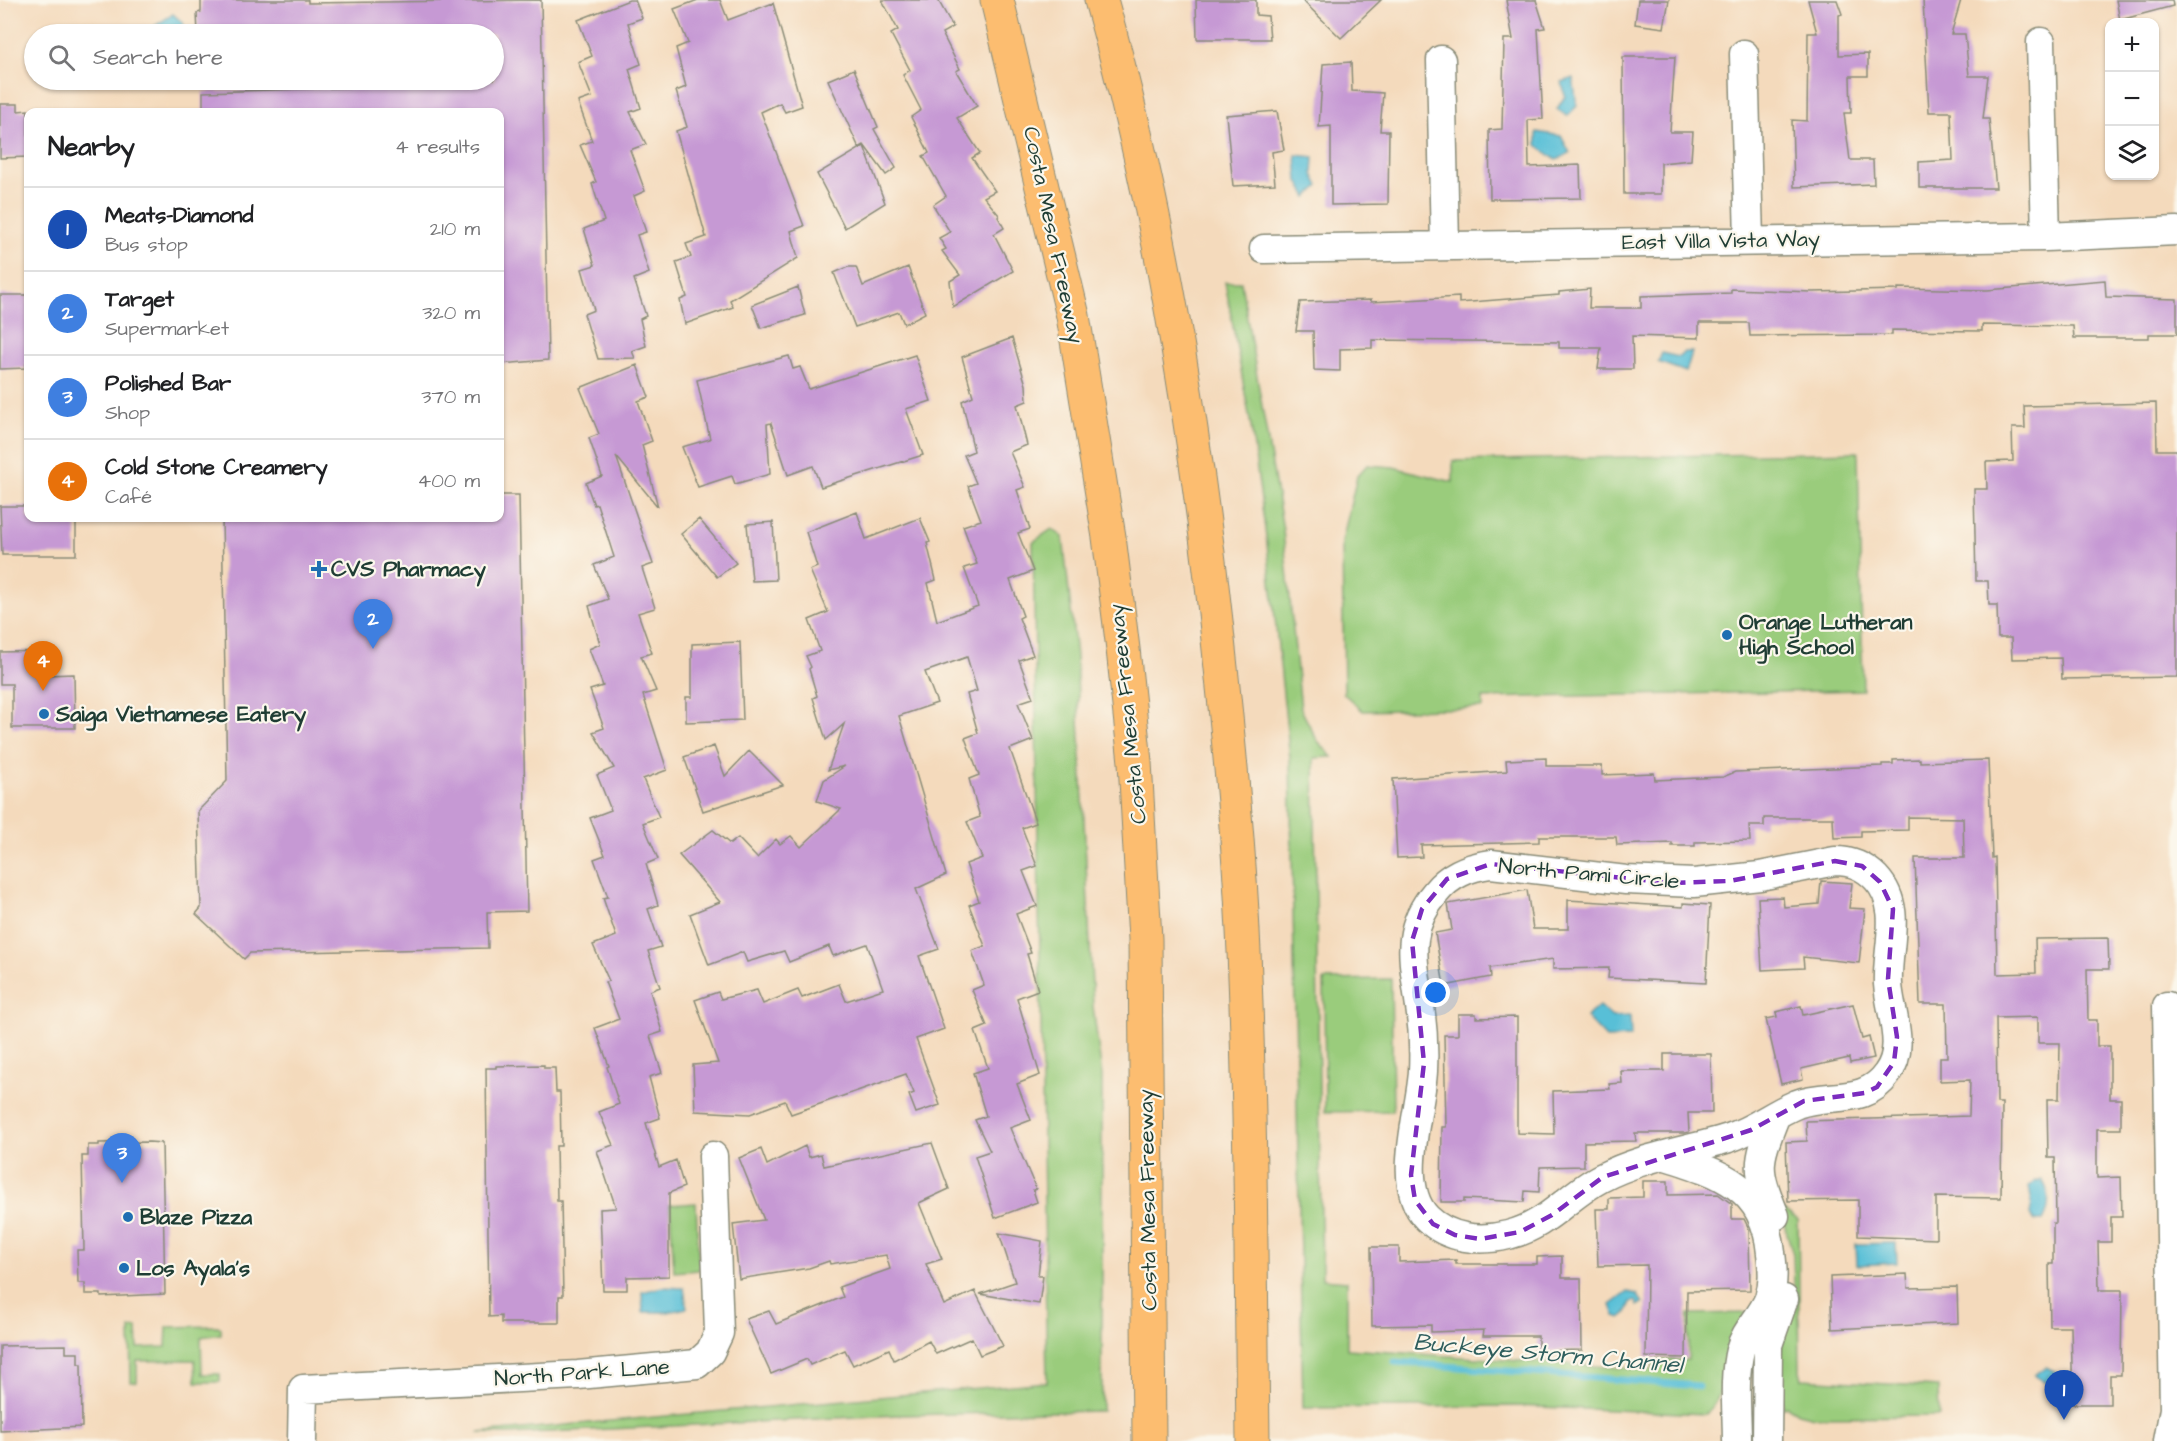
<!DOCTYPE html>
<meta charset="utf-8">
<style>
:root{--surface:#fff;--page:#f6f6f6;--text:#202124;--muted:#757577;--line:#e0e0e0;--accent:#0f766e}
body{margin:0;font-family:"Architects Daughter",sans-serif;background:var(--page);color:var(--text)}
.controls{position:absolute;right:18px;top:18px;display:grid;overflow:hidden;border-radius:12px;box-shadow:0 2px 4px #0004}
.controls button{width:54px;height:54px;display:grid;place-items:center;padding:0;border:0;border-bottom:2px solid var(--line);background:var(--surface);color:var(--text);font:30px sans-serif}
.you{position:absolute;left:1436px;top:993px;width:21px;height:21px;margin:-15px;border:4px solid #fff;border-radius:50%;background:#1a73e8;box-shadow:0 0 0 9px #1a73e833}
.badge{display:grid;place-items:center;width:39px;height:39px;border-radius:50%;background:var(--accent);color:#fff;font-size:20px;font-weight:700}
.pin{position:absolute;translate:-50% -50px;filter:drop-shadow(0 2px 3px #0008)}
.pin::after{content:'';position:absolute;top:32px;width:21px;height:18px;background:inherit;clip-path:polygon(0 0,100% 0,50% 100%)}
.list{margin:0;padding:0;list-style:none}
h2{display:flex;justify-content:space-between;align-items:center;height:78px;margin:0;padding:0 24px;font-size:26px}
h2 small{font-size:20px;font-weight:400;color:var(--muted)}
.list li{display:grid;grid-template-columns:39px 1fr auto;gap:18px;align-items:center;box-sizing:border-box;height:84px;padding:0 24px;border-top:2px solid var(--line)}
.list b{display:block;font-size:22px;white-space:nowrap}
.list p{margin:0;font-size:20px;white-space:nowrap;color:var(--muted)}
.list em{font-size:20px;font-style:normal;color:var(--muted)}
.icon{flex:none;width:33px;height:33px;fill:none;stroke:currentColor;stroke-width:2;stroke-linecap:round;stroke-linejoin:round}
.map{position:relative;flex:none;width:2177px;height:1441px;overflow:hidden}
.search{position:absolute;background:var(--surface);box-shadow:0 2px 4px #0004;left:24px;top:24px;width:480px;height:66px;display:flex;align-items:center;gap:15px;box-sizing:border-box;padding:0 21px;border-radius:33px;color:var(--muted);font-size:22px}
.panel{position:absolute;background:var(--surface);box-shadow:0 2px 4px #0004;left:24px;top:108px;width:480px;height:414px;border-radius:12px}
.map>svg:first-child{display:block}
.green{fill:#9acc7c;stroke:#5c8458;stroke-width:1.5}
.water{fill:#59bfd7;stroke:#3c7e86;stroke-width:1.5}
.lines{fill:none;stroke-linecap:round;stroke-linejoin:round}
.stream{stroke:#59bfd7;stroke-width:7}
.building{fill:#c699d4}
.street-casing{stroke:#8a8c78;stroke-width:31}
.highway-casing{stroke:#8a8c78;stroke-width:35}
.street{stroke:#fff;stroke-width:28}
.highway{stroke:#fcbd6f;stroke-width:33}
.marked{fill:none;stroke:#7b2cbf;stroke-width:4.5;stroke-dasharray:12 8;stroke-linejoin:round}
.poi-dot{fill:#1f6fb2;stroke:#fbf7ec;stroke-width:2}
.labels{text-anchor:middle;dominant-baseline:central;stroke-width:4.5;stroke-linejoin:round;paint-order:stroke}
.street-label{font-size:22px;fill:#1f3d34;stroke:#fbf7ec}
.poi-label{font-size:22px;font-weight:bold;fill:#1f3d34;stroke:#fbf7ec;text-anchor:start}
.water-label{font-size:24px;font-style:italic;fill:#2e5e5d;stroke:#fbf7ec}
</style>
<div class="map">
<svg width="2177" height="1441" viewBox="0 0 2177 1441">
<rect width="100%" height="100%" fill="#fbf7ec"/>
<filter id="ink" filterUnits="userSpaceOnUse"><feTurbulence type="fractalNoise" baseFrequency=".0167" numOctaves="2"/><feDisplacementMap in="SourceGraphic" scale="12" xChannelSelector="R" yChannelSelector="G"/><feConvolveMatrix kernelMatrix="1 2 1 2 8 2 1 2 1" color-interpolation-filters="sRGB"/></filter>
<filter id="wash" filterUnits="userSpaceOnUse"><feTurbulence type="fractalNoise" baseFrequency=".008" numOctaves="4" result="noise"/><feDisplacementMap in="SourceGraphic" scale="24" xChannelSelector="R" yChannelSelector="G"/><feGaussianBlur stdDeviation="1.35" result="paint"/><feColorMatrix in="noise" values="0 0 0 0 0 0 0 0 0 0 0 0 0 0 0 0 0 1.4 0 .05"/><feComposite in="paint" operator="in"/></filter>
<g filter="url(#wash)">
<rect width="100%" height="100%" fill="#f4dabc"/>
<!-- green -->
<path class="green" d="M1225,282h16l42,248 18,179 16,31 15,17 -18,1 8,521 25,2v68l306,21v-10h35l1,-46 62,-1c-8,16 -19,33 -26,50 -10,23 4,26 -19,51l-190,-8 -213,2 -13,-650 -23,-214 -16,-118z
M1858,452l5,238 -380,8v10l-120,3 -19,-17 -2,-152 15,-66 10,-11 26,2 60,15v-21z
M1052,529l11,8 13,119 17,350 9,70v335l-204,4 -390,19 -30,-1 569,-51 -14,-840z
M1391,979l2,132 -68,1 -1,-132z
M696,1203l3,67 -25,2 -4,-67z
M1784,1210l14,10 2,151 2,8 136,8 1,29 -125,1 -16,-4 -11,-7 -4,1 -5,-45 16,-78 -1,-30 -12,-41z
M218,1326l3,2v6l-20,3 1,37h18v8h-24l-1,-22 -58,1v21h-6l-1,-53 7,-1 1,20 28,-1 1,-20z"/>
<!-- water -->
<path class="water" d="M173,14l10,9 2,11h-42z
M1573,78l4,28 -10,10 -10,-7 8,-13 -3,-14z
M1537,132l24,4 9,17 -14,7 -19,-15z
M1296,155l18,2 -1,17 6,12 -12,11 -9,-16z
M1684,352h8l-6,20 -28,-10 4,-9 17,4z
M1599,1006l13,11 18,-1 1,21 -25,1 -20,-21z
M2042,1180c9,12 8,29 1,41h-9l-4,-6 2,-12 -3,-16 6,-6z
M1896,1243l1,20 -40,2 -1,-21z
M662,1287l22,1 3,20 -19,4h-25l-1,-20z
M1628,1292l9,2 6,9 -5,3 -2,-5 -5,1 -5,12 -5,4 -6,-2 -4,-11z
M2046,1367l26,13 -7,15 -31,-20z"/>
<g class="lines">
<!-- stream -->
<path class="stream" d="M1395,1362l303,24"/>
</g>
<g id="blocks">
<!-- building -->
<path class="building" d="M201,0h107v3l233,-3 7,360 -48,4v-252h-297v-20l258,-8v-4h33v-46h-296l-1,-21 4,-1z
M629,0h6l7,18 -14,5 13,41 -12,5 12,39 -11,4 16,32 -16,6 15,41 -11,5 12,36 -9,3 12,38 -15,6 12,37 -6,3 6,27 -14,5 3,7 -37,1 -14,-45 10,-4 -12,-41 13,-4 -11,-36 20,-8 -12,-37 4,-2 -16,-37 12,-4 -14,-39 14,-5 -14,-35 14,-6 -14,-36z
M698,0h22l8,20 45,-17 29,103 -17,6 -5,-9 -19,9 43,114 -13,5 7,27 -68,42 3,7 -48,17 -5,-24 7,-3 -11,-35 15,-5 -5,-13 20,-7 -30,-106 11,-4 -11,-36 10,-4 -10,-39 12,-5 -14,-34z
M882,0h56l15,27 -11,6 18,36 -4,2 21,35 -20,12 23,35 -8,5 23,33 -11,6 15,18 -1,2 6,11 -10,6 19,37 -60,36 -3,-26 10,-6 -18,-24 4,-2 -7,-11 11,-6 -17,-27 13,-9 -23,-40 6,-3 -18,-36 10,-7 -18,-35 7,-5 -19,-36 7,-4z
M1196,0h60v15l12,1 2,23h-73z
M1302,0h79l-40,38z
M1506,0h30l9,28 -7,1 5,90 -15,1 1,47 51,-2 1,33 -91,1 -1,-69 13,-1 2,-90h9z
M1638,0h31l-5,28 -29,-4z
M1808,0h29l5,14 -3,1v40l29,-1v22h-18l1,37h-7l6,47h23l1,24 -80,3 -2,-67 15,1 1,-88h9z
M1923,0h38l-10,34h14l4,42h19l-5,43h6l7,69h-77v-26l34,-2 -2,-48h-22z
M2116,0h56l1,6 -53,14z
M1623,57h52l-5,75h23l-2,28 -30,3v31h-37z
M1351,62l1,29 31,2 -3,38h9l-1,73 -57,1v-79l-12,1 4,-63z
M854,69l24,58 -4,2 22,39 -10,7 -22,-30 -5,3 -31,-68z
M0,104h18v7l10,-1v47l-28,1z
M1277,111l7,39 -12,2 3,32 -42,2 -7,-71z
M864,146l21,57 -40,25 -28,-54z
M848,267h8l7,19 45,-19 17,46 -21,11 -5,-12 -44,15 -21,-54z
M2105,280l1,17 71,2v35h-28v4h-75l-1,-12 -91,-1v6l-90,-1v5l-142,1 -1,-13h-50v15l-67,-2 1,33h-35l3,-21h-42v-6l-187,-2v8l-32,1v22l-26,-1 -1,-39h-17l4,-29 71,-2v2l88,-5v6l100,-8v-3l31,-3 -1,19h52v-12l90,-3v-4l81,3 86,-2v-2l89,2z
M798,287l7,28 -44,13 -9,-23z
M0,295h28v69h-2v4l-26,1z
M1012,338l14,47 1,16 -10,4 10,40 -17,7 15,35 -8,3 13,39 -12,4 15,38 -23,9 13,36 -4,2 14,37 -14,5 14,38 -15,5 15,37 -23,9 26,74 -14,5 15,38 -14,5 14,35 -21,8 15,39 -4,1 11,36 -21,8 23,77 -23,9 14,36 -21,8 26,61 -3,1 4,12 -42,16 -20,-62 15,-5 -15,-31 11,-4 -13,-43 15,-5 -13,-37 12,-5 -15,-36 12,-5 -12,-34 13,-5 -16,-41 10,-4 -13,-37 16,-6 -15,-36 13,-5 -11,-38 10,-4 -14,-37 13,-5 -11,-39 10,-3 -10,-34 -42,15 12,31 -38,13 47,159 -30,14 23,60 -20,7 25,73 -28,10 24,66 -24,8 -7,-18 5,-2 -8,-19 -115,40 -6,-13 -35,13 -55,-3 -2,-46 25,-2 -23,-63 23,-8 3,7 36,-9 6,14 35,-14 4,8 37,-14 7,17 37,-12 -16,-45 -34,12 -4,-10 -40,16 -5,-11 -37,11 -4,-10 -34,13 -19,-51 30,-12 -41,-47 34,-25 17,14 8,-6 19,20 19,-19 4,5 11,-8 10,11 40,-38 -24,-8 7,-21 21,-14 -17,4 16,-46 -18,16 -13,-42 4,-2 -8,-27 2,-2 -5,-11 14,-5 -11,-31 19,-8 -18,-42 7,-3 -11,-35 51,-20 9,27 54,-21 10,24 -3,1 9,37 -8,3 9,38 41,-15 -14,-38 13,-4 -14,-38 18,-6 -13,-34 8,-3 -12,-28 10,-4 -12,-50 11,-5 -11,-39z
M915,355l16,46 -25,8 17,46 -102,32 -8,-21 -25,9 -17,-52 -4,1 3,50 -35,10 -3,-8 -34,11 -16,-40 28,-8 -13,-59 92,-24 4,13 7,-2 9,22z
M637,365l12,32 -11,4 14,40 -10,4 16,62 -42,-51 37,108 -11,4 13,40 -17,5 14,40 -11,3 15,35 -13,4 24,75 -24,9 16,38 -16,6 15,36 -12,5 12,41 -10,4 13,38 -13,4 12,36 -10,4 12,41 -12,4 12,37 -13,4 11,41 -14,5 13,44 17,-7 8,27 -15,6v83l-42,1v13h-24l-3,-81 16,-1 -19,-57 16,-6 -14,-33 20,-8 -12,-37 2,-1 -14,-38 24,-9 -14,-37 4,-1 -16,-36 23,-9 -13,-38 5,-1 -14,-38 11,-4 -15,-37 21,-8 -14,-35 17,-7 -21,-36 11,-4 -14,-38 13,-4 -14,-37 11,-5 -11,-38 19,-7 -14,-34 20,-8 -17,-53 -3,1 -8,-22 16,-7 -13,-38 10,-4 -19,-46z
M2156,403l1,47h20v227l-115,2 -1,-21 -49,1 -1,-21h-13l-1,-33h-8l-1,-24h-12l-2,-92h13l-1,-27 27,-1 -1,-33h13l-1,-22z
M500,495h19l8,416 -40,1 1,36 -238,5 -6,6 -48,-45 5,-6 -3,-97 29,-30 -5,-263h278z
M0,506h28v12h48v37h-74z
M699,519l37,44 -19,14 -36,-43z
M773,522l3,58 -24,1 -5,-57z
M740,642l3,78 -57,2v-25h6v-53z
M47,651v24l27,-1 1,54h-63v-44h-12v-32z
M714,746l11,30 24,-25 34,34 -80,26 -19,-54z
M1546,758v8h56v9l52,-2 1,7 68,-3 12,-5 147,-6v-2h11v-4l27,-1v3l68,-2 4,98 3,-1 2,117 39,-1 -1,-34 73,-1 1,31h-22l1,51h9v26h13v53h11v30h-24v49l24,-1 1,40h-11v25h-13l1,48h23l-1,85h-11v29h-37l-2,-77h-21l-1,-63h4v-41h3l-1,-65h-7l-1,-59h12l1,-56h-22v-26l-42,1 1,85h5l-1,95 -65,-1v42l-78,-3v-36l-70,1 -2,-59 21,-1 -1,-20 163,-5 1,-36 -30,1v-24h7l-1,-53h-26l-4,-117 -1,-29h49l-1,-40 -55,-1v13l-47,1v6l-27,1 -1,-20h-69v8h-15l1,15 -55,1v4h-23v-3l-55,2 -1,-8h-77v5l-118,3 1,12 -25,1 -4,-79 114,-8 -1,-11z
M1821,881l31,2 -3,25 16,1 -6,54 -56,-6 1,11 -42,2 -4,-72 25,-1 1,10 35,-3z
M1527,890l6,39h35v-29l115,7v-4l27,2 -4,78 -98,-5 1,-10 -56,1v-10l-63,9 1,9 -47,9 -9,-53 17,-3 -4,-26z
M1853,1004l9,35 7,-2 5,21 -24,5 -1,-5 -48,11 2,10 -22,5 -15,-65 11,-2 -1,-5 25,-6 2,9z
M1458,1014h18v4l41,-1v116l37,1 -1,-43 57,-2 -1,-5 13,-1 -1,-12h43v-17h47l1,59h-24l1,19 -5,1h-49l1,8 -52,1v24l-44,1 -1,25 -14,-1 -1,11 -60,-3v3h-23l1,-75h4l-2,-92h14z
M544,1065v3h11l1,24h4l1,54h-5l1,55h4l2,95h-4v27h-58v-7l-12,1 -3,-249h10v-2z
M149,1142l13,1 3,151 -64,3v-3h-16v-11h-7l-1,-33h7l-2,-94h6v-11h11v-2z
M932,1143l17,46 -30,14 23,56 -16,5 18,41 31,-14 28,55 -23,9 -8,-17 -36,16 -7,-13 -35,19 -5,-11 -36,16 -8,-15 -35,15 -3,-6 -36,15 -25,-55 23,-8 7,13 67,-27 -4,-10 51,-18 -4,-14 -56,9 -1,-3 -20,7 -70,11 -6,-55 31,-4 -25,-62 22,-9 6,16 38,-19 4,11 12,-3 3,12z
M1643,1181h25v14l50,-1 14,10v15h12l5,10 1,61 -63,1 -1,67 -40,-1 1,-92 -49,1 -2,-57h13v-11l34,-1z
M999,1233l43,8 -4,35h5l-4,28 -59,-10 35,-12z
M1371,1247h28v15l57,-2v4h81v-7l25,-1v22h19l1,72 -44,1v-15h-55l1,-6 -53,2v-7l-59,1z
M1907,1274l1,14 49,-1 1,36 -126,6 -2,-52z
M66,1345v8h12v11h3l1,63 -82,4v-85z"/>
</g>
</g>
<g filter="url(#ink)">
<use href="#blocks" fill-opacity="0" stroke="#8a8c78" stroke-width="1.5"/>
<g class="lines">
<defs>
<path id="street" d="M2041,42l5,195
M1744,54l5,186
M1441,60l4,185
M1264,249l782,-12 131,-6
M1835,861c17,0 29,5 41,17 28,30 10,70 12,106 2,30 19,63 -1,90 -22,32 -59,18 -90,30 -24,10 -41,25 -68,34 -42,13 -88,19 -128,40 -33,17 -54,48 -93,57 -28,7 -60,4 -81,-17 -33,-33 -6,-106 -4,-147 1,-21 0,-43 -3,-64 -6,-46 -17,-76 16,-115 14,-18 33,-25 55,-28l135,16 68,3 66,-7z
M2167,1006l7,403 -6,32
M1666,1156c55,17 99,31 105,97 2,16 3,30 -2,45 -7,19 -24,32 -29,52 -7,28 -3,62 -3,91
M1775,1216c-19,-48 -19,-51 0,-99
M302,1441l1,-52 275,-14 119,-11 13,-12 9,-19 -6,-177
M1767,1441l1,-96 16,-46"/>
<path id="highway" d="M997,0l76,316 36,221 14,112 12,113 10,177 4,502
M1101,0c61,218 97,443 120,668 10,94 19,189 23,284 7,163 7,326 9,489"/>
</defs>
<!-- street casing -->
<use href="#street" class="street-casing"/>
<!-- highway casing -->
<use href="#highway" class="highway-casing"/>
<!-- street -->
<use href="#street" class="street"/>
<!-- highway -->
<use href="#highway" class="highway"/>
</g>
</g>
<!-- marked area -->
<path class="marked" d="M1835,861l27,5 18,16 13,27 -5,70 9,58 -3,25 -17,25 -12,6 -61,8 -53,29 -148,47 -51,38 -32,17 -40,7 -25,-4 -22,-11 -18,-24 -4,-25 13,-112 -12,-122 10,-32 25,-30 44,-15 181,19 57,-2z"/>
<!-- markers -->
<g class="poi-dot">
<path d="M316 560h6v6h6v6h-6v6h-6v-6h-6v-6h6z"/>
<circle cx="1727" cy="635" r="6"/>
<circle cx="44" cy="714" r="6"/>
<circle cx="128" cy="1217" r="6"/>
<circle cx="124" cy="1268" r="6"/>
</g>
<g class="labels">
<!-- street labels -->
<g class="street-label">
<text transform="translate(1053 235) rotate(78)">Costa Mesa Freeway</text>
<text transform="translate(1721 241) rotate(-1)">East Villa Vista Way</text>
<text transform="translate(1128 714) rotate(-96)">Costa Mesa Freeway</text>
<text transform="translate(1589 874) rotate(5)">North Pami Circle</text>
<text transform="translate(1148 1200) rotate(-91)">Costa Mesa Freeway</text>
<text transform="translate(582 1373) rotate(-4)">North Park Lane</text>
</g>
<!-- poi labels -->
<g class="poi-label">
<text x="331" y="569">CVS Pharmacy</text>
<text x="1739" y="622">Orange Lutheran<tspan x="1739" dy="25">High School</tspan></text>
<text x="56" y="714">Saiga Vietnamese Eatery</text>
<text x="140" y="1217">Blaze Pizza</text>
<text x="136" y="1268">Los Ayala's</text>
</g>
<!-- water labels -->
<g class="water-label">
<text transform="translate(1548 1354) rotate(5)">Buckeye Storm Channel</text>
</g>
</g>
</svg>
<div class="controls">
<button>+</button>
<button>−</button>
<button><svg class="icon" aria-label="layers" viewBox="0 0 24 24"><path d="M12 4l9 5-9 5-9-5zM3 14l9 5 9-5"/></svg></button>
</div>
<div class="you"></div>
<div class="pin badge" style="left:2064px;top:1420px;background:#1a4fb4">1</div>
<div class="pin badge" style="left:373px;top:649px;background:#3f7fe0">2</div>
<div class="pin badge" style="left:122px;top:1183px;background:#3f7fe0">3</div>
<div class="pin badge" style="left:43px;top:691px;background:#e8710a">4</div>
<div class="search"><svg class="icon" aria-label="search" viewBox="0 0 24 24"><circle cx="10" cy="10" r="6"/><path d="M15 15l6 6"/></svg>Search here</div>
<section class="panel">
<h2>Nearby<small>4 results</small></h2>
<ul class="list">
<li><span class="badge" style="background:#1a4fb4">1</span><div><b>Meats-Diamond</b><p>Bus stop</p></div><em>210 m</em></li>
<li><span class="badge" style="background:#3f7fe0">2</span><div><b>Target</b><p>Supermarket</p></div><em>320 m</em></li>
<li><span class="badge" style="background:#3f7fe0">3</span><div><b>Polished Bar</b><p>Shop</p></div><em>370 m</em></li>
<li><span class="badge" style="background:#e8710a">4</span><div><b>Cold Stone Creamery</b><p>Café</p></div><em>400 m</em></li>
</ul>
</section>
</div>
